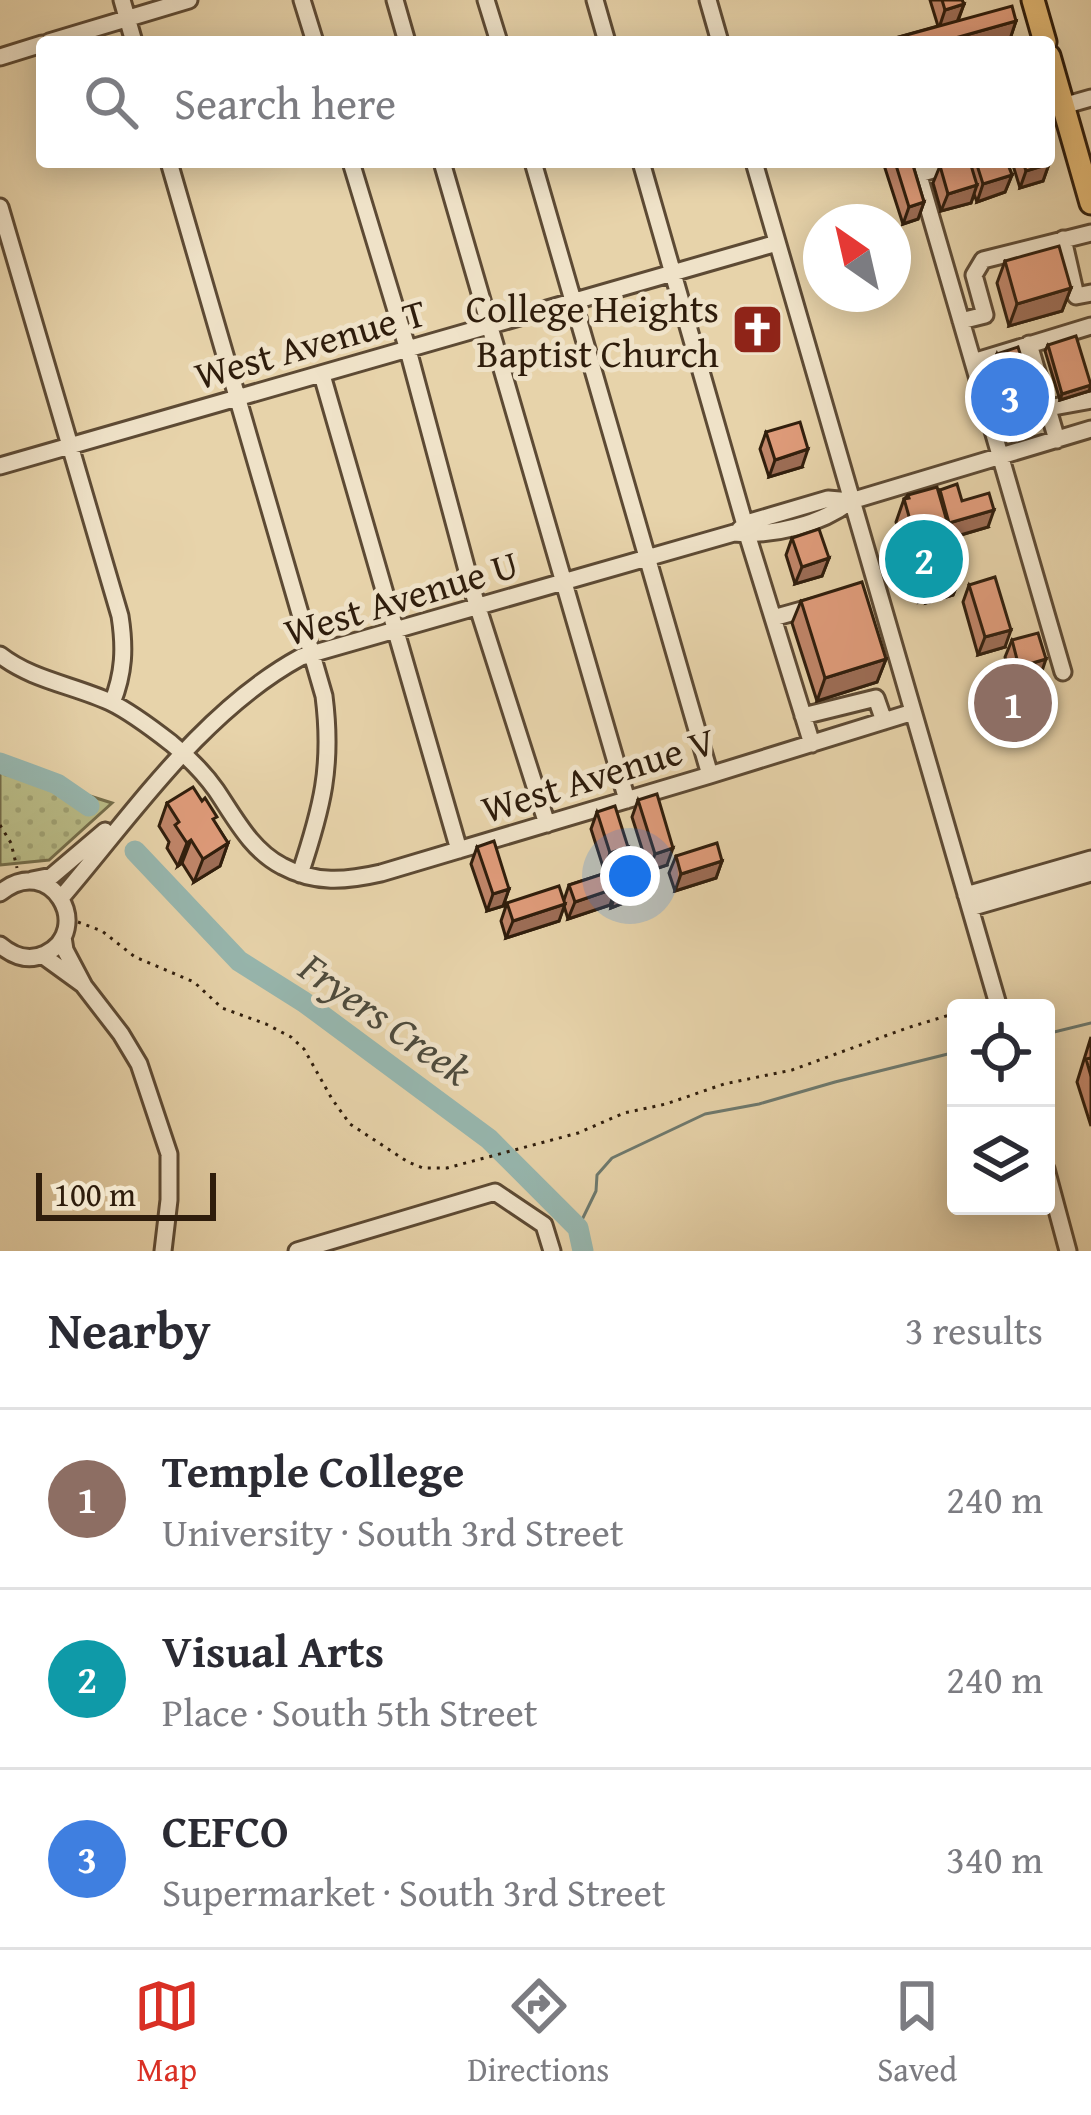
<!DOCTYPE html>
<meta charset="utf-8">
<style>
:root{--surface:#fff;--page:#f2f2f3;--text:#2b2b33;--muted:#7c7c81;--line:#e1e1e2;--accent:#d93025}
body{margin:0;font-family:"Gentium Book Plus",serif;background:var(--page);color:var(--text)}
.controls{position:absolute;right:36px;bottom:36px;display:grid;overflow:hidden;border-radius:12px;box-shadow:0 6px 30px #0003}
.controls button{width:108px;height:108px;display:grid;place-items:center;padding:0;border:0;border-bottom:3px solid var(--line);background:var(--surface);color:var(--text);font:60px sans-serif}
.compass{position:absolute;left:803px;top:204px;width:108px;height:108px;border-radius:50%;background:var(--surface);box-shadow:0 6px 30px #0003;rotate:326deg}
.scale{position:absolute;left:36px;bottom:30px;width:180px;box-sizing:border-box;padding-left:12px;border:6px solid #2f1d0c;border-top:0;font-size:33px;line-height:42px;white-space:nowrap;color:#2f1d0c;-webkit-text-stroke:9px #efe2c8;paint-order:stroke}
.you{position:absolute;left:630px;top:876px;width:42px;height:42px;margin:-30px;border:9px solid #fff;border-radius:50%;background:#1a73e8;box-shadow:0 0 0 18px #1a73e833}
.badge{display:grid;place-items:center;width:78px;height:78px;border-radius:50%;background:var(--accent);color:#fff;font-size:39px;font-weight:700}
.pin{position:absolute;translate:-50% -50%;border:6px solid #fff;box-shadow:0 3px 12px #0006}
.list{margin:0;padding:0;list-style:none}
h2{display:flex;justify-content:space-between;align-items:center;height:156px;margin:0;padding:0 48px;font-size:51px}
h2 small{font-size:39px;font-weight:400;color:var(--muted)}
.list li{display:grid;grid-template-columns:78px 1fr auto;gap:36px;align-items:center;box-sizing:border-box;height:180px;padding:0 48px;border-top:3px solid var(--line)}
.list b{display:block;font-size:45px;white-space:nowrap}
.list p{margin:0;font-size:39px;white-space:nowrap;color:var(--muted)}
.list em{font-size:39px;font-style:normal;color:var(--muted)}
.icon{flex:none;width:66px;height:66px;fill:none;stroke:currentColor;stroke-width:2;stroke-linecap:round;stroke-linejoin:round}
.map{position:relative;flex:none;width:1091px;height:1251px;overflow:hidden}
.search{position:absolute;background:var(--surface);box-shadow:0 6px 30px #0003;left:36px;right:36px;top:36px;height:132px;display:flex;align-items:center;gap:30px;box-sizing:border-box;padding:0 42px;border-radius:12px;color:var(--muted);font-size:45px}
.sheet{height:696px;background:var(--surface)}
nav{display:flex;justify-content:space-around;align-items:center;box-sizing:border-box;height:168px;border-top:3px solid var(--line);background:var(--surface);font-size:33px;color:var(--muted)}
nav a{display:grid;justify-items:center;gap:6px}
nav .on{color:var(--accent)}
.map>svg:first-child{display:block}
.park{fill:url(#park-dots);stroke:#746c49;stroke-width:3}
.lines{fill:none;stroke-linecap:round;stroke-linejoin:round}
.stream{stroke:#6d796e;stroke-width:3}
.river{stroke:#97b7af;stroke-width:21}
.minor-casing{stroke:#5d4a34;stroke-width:21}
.major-casing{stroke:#2f1d0c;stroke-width:27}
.path{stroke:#2f1d0c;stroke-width:3;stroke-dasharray:3 6;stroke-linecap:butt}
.minor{stroke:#efe2c8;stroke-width:15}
.major{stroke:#e4ba75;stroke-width:21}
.wall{fill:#c1866a;stroke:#2f1d0c;stroke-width:3}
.shaded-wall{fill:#9d6d56;stroke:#2f1d0c;stroke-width:3}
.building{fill:#e09c7b;stroke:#2f1d0c;stroke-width:3}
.labels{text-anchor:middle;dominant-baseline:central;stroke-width:10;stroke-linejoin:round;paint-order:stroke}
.poi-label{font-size:39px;fill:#2f1d0c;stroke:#efe2c8;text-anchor:end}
.street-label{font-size:39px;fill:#2f1d0c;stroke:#efe2c8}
.water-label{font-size:42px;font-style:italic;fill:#4e4b3d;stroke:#efe2c8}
</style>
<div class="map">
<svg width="1091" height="1251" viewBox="0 0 1091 1251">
<defs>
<pattern id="park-dots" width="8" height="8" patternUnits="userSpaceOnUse" patternTransform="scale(3)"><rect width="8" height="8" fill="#b9bb86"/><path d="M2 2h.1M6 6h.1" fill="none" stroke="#9fa072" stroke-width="1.8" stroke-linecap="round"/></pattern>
</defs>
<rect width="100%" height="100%" fill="#e7d3aa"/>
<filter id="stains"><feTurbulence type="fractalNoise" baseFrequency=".00167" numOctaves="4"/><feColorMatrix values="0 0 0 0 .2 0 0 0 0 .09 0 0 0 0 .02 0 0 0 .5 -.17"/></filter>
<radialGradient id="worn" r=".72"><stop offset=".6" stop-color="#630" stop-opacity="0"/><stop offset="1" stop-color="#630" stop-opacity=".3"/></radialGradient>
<!-- park -->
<path class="park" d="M0,766l14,6 98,31 -63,57 -49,5z"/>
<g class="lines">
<!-- stream -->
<path class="stream" d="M0,767l3,-3
M1046,1034l45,-11
M578,1228l18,-37 1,-16 15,-17 93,-44 54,-10 76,-22 121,-30"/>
<!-- river -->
<path class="river" d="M0,763l57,21 32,22
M135,851l104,110 65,41 185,137 89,89 5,23"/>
<defs>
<path id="minor" d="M122,0l12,42
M302,0l13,42
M395,0l12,42
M486,0l13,42
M595,0l12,42
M708,0l12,42
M49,42l140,-42
M0,57l42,-13
M1063,106l28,-8
M169,162l155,534c9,70 -2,112 -24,178
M351,162l57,188 64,239 75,235
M442,162l185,638
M533,162l177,613
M641,162l104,363
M754,162l245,846
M915,162l148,510
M919,174l41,-12
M0,207l120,409c5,32 4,57 -8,87
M1063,239l13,57 15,-3
M961,321l24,-6 -11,-40 9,-15 108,-27
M1029,344l28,96
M973,362l118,-36
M322,375l137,475
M1048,408l43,-8
M0,466l777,-223
M740,529l10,-7 78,-23 23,2
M747,534l65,210
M773,618l43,-12
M0,655c32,25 73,30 110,47 21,10 43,27 61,41 17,14 33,30 45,47 19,28 35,60 66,76 33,18 64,15 99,7l329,-98 203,-63
M803,716l73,-18 8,23
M32,880l20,-4 53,-45
M0,893c51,-42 95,37 45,61 -17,8 -32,2 -45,-9
M966,895l125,-36
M61,898c72,-84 141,-187 240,-241l433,-124c39,3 86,-8 117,-32l240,-72
M970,908l121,-35
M63,937l2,13 19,36 37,48 18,30 30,90v46l-6,51
M42,955l40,29
M1046,1169l22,82
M297,1251l198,-59 49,33 8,26"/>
<path id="major" d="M1033,0l12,42
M1049,56l42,147"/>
</defs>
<!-- minor casing -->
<use href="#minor" class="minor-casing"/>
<!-- major casing -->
<use href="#major" class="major-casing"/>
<!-- path -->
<path class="path" d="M0,825l11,18 6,25
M78,922l24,9 33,26 59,25 28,26 44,16 25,13 13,12 28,50 18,25 58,38 15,6h24l131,-35 46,-20 42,-9 58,-20 68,-14 115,-42 49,-15
M973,1008l10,-4"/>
<!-- minor -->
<use href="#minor" class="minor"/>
<!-- major -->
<use href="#major" class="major"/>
</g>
<!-- wall -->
<path class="wall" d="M930,0h32l2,4 -6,17h58l-7,21h-128l57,-16z
M883,162h29l12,40 -6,17 -15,5z
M972,162h35l5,13 -7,17 -28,10 -3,-8 -3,9 -30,8 -8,-28 7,-17 31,-2z
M1012,162h37v2l-6,17 -23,7z
M1005,261l66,27 -9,23 -53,15 -12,-43z
M1048,345l41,46 -29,9 -15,-49z
M997,354l33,69 -22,6 -17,-58z
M766,432l36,35 -33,10 -9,-28z
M940,490l22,11 26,26 -37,11 11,35 -9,22 -27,8 -1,-3 -6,2 -23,-80 8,-23 4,-4 30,-2z
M792,538l37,20 -7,18 -27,8 -9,-29z
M969,585l36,62 -27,8 -15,-53z
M801,601l85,58 -9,23 -60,19 -25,-78z
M1012,640l28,37 -27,7 -8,-27z
M638,800l29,65 -18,6 -17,-54z
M167,803l48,20 13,20 -8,23 -26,16 -12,-19 -4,3 -11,-18 2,-6 -10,-16z
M597,812l25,53 -18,5 -13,-41z
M477,847l32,42 -6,17 -16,5 -16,-47z
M676,856l46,5 -6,17 -41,13 -6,-18z
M621,868v36l-10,4 -1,-3 -42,14 -4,-13 -5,15 -53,17 -5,-17 6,-18 57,-3 5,-15z
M1091,1037v89l-14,-44z"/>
<!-- shaded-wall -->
<path class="shaded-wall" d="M964,4l-7,18 -18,6 6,-18z
M1016,21l-7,21h-68z
M1049,164l-6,17 -23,7 6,-17z
M1012,175l-7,17 -28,10 6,-18z
M977,185l-6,18 -30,8 7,-17z
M924,202l-6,17 -15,5 6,-17z
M1071,288l-9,23 -53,15 8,-22z
M1091,385l-2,6 -29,9 2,-6z
M1036,405l-6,18 -22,6 7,-17z
M808,449l-6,18 -33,10 6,-17z
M994,510l-6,17 -45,13 6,-17z
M829,558l-7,18 -27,8 7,-17z
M962,573l-9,22 -27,8 8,-22z
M933,578l-8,22 -6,2 8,-23z
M1011,630l-6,17 -27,8 7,-18z
M886,659l-9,23 -60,19 8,-23z
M1046,659l-6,18 -27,7 6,-17z
M191,840l-9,23 -4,3 9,-23z
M228,843l-8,23 -26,16 9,-23z
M628,847l-6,18 -18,5 6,-17z
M673,848l-6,17 -18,6 6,-17z
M722,861l-6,17 -41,13 6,-17z
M628,887l-7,17 -10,4 6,-18z
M616,888l-6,17 -42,14 7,-17z
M509,889l-6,17 -16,5 6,-17z
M565,904l-6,17 -53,17 7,-17z"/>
<!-- building -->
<path class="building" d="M942,0h20l2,4 -19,6z
M1012,6l4,15 -75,21h-60z
M895,162h17l12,40 -15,5z
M954,162h16l7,23 -29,9 -8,-28z
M976,162h31l5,13 -29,9z
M1023,162h26v2l-23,7z
M1059,246l12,42 -54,16 -12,-43z
M1076,336l15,49 -29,9 -14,-49z
M1018,347l18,58 -21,7 -18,-58z
M800,422l8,27 -33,11 -9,-28z
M957,484l5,17 27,-8 5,17 -45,13 -9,-33z
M937,487l25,86 -28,8 -1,-3 -6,1 -23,-80 5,-1 -1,-3z
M819,529l10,29 -27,9 -10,-29z
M995,577l16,53 -26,7 -16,-52z
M862,582l24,77 -61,19 -24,-77z
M1038,633l8,26 -27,8 -7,-27z
M193,787l9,14 3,-3 12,19 -4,2 15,24 -25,16 -12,-19 -4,3 -12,-18 4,-3 -12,-19z
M657,794l16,54 -18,6 -17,-54z
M615,806l13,41 -18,6 -13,-41z
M494,841l15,48 -16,5 -16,-47z
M717,843l5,18 -41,13 -5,-18z
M621,868l7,19 -11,3 -1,-2 -41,14 -6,-17z
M559,886l6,18 -52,17 -6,-18z
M1091,1058v18l-5,-17z"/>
<!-- icons -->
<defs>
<symbol id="church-square" viewBox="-11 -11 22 22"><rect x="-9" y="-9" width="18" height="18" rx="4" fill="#8f2418" stroke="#efe2c8"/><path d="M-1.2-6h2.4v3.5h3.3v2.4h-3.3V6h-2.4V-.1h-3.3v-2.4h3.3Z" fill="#fff"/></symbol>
</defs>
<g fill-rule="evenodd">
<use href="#church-square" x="728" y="300" width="59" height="59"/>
</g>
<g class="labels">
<!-- poi labels -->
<g class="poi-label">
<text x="719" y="307">College Heights<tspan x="719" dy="45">Baptist Church</tspan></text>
</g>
<!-- street labels -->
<g class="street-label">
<text transform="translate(310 343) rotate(-16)">West Avenue T</text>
<text transform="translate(401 597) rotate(-17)">West Avenue U</text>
<text transform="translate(598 774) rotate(-17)">West Avenue V</text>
</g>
<!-- water labels -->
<g class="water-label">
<text transform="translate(386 1018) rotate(35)">Fryers Creek</text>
</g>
</g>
<rect width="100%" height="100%" filter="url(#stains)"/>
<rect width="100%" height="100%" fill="url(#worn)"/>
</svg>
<div class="controls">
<button><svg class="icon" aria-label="locate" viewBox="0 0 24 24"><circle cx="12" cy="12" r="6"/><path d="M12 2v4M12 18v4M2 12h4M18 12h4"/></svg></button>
<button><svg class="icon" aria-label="layers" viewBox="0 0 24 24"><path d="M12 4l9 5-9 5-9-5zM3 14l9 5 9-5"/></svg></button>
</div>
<svg class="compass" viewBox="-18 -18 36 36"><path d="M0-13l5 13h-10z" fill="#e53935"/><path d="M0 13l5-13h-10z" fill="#7c7c81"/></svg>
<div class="scale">100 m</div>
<div class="you"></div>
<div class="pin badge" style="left:1013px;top:703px;background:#8d6e63">1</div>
<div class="pin badge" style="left:924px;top:559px;background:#0f9aa8">2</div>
<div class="pin badge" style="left:1010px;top:397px;background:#3f7fe0">3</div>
<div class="search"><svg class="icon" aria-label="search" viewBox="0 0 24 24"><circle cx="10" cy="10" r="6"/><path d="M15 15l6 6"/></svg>Search here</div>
</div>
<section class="sheet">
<h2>Nearby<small>3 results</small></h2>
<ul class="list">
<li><span class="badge" style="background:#8d6e63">1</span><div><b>Temple College</b><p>University · South 3rd Street</p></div><em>240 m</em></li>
<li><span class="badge" style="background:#0f9aa8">2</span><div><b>Visual Arts</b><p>Place · South 5th Street</p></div><em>240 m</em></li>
<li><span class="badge" style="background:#3f7fe0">3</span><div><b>CEFCO</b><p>Supermarket · South 3rd Street</p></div><em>340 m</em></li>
</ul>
</section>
<nav>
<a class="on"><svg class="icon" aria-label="map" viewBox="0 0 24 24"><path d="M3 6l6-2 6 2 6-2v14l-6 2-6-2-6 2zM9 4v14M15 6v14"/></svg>Map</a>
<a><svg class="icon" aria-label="directions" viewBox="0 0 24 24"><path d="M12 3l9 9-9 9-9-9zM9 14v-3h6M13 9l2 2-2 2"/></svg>Directions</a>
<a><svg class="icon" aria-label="saved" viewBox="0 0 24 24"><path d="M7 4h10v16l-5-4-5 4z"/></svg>Saved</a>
</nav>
